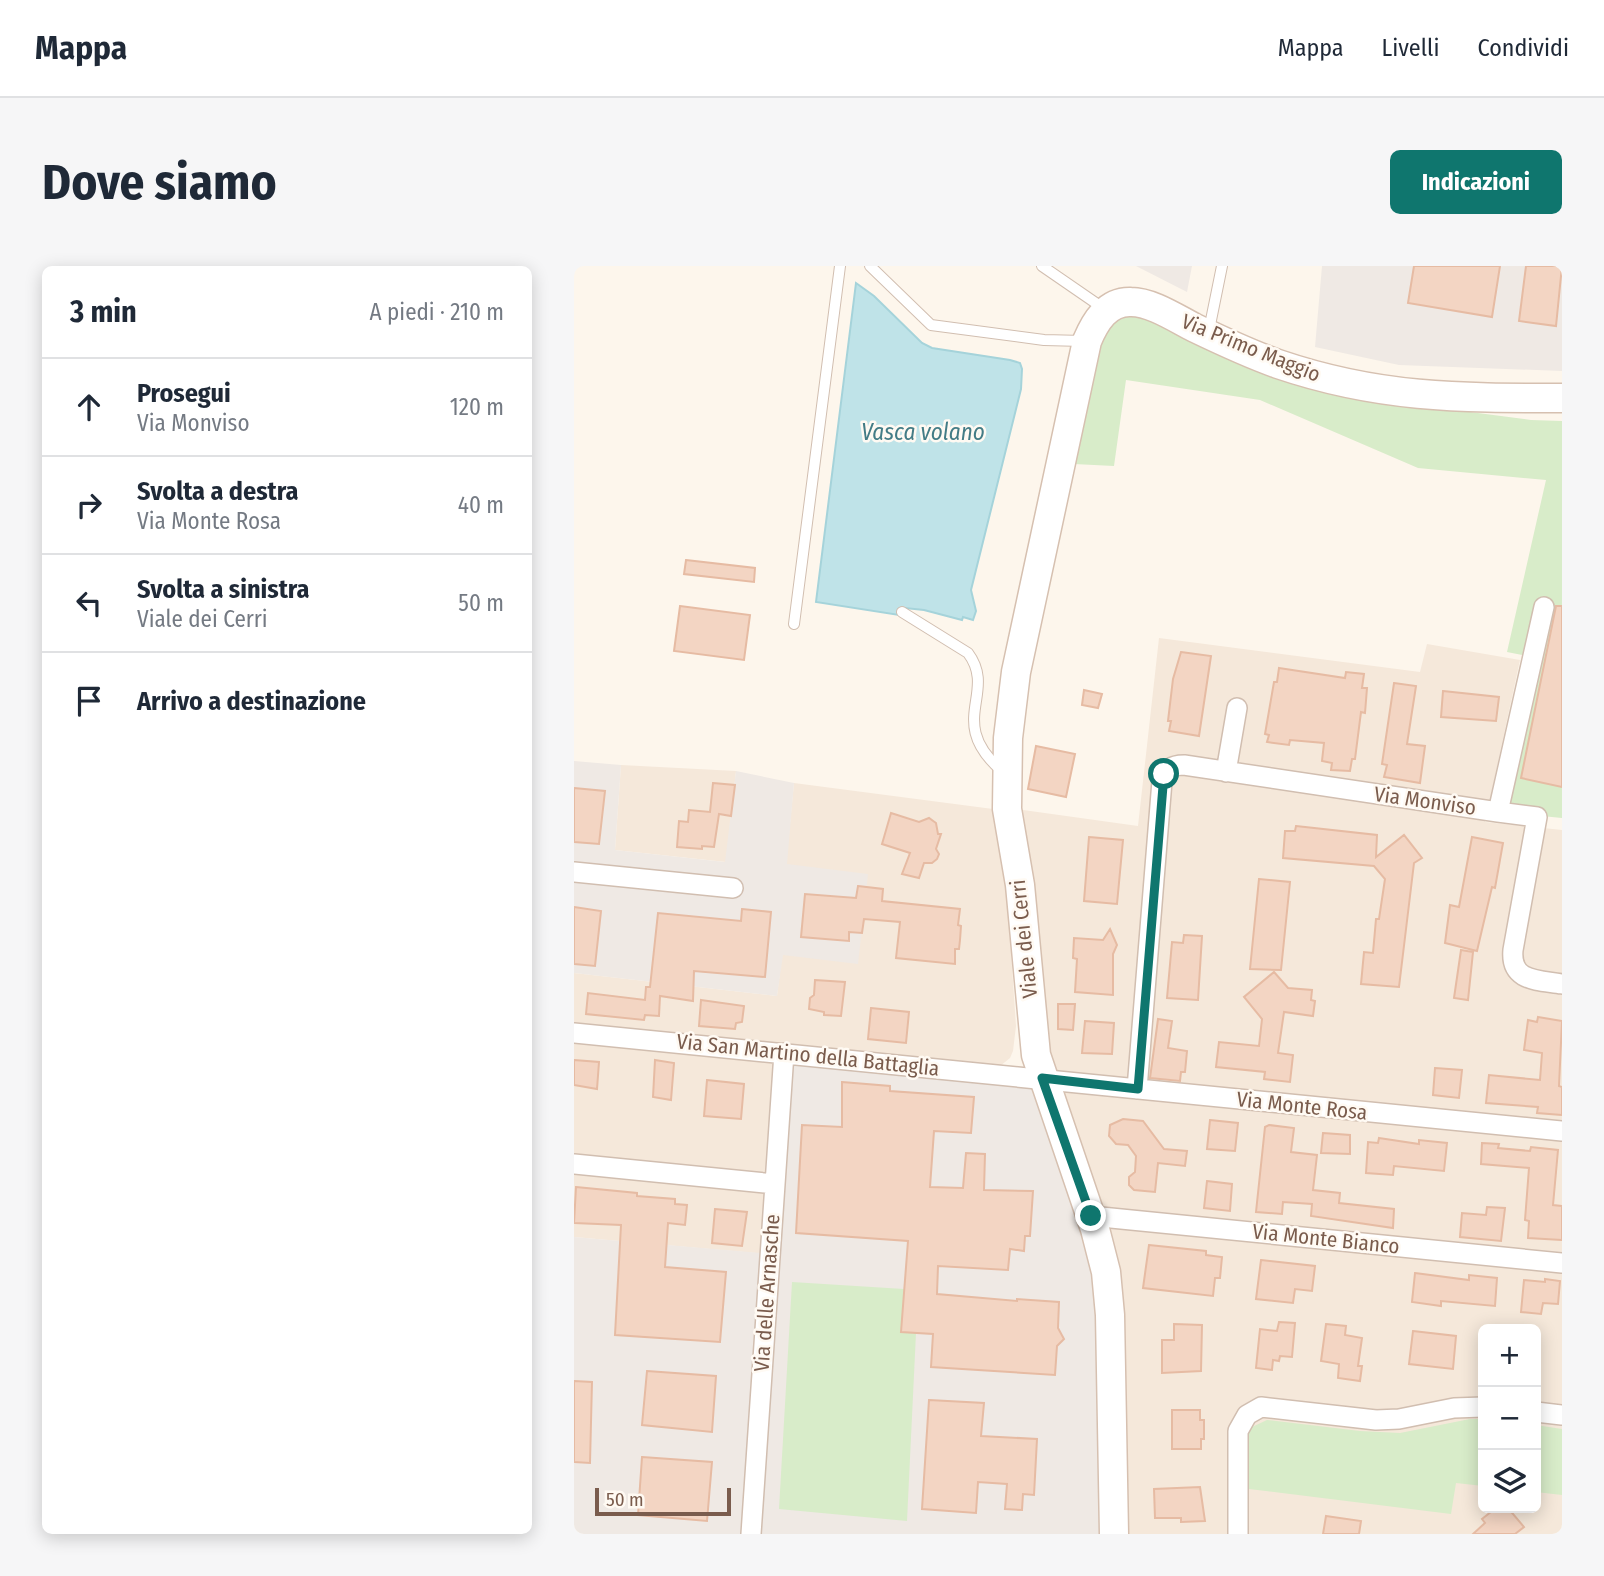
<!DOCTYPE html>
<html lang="it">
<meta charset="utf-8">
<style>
:root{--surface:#fff;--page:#f6f6f7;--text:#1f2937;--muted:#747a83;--line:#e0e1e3;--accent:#0f766e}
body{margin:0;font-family:"Fira Sans Condensed",sans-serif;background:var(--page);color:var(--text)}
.controls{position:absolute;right:21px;bottom:21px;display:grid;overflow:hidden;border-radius:10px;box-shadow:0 4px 18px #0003}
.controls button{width:63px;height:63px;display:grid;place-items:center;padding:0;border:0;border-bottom:2px solid var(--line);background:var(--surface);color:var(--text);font:35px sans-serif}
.scale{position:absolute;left:21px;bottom:18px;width:136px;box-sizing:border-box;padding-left:7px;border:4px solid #7a5c4d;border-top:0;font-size:19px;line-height:24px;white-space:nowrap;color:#7a5c4d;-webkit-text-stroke:5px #fffaf3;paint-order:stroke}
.stop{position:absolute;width:21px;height:21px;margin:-16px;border:5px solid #0f766e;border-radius:50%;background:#fff}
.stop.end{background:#0f766e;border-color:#fff;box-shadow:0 2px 7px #0008}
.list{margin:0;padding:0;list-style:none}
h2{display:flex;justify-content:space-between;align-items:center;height:91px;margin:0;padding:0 28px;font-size:30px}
h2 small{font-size:23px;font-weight:400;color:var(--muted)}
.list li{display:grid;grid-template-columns:46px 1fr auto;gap:21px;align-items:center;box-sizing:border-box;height:98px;padding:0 28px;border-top:2px solid var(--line)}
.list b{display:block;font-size:26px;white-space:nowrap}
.list p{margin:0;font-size:23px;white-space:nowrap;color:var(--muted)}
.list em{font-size:23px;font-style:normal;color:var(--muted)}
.icon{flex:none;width:38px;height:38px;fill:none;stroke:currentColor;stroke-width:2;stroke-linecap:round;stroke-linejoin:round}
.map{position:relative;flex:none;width:988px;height:1268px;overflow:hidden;border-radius:10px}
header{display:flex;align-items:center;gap:42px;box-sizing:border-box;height:98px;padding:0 35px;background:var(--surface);border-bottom:2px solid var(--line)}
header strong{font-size:33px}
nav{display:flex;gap:38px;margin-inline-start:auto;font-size:24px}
.intro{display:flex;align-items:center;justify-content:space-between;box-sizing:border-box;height:168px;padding:0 42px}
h1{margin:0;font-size:49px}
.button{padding:18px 32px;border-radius:10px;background:var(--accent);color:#fff;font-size:24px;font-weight:700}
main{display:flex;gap:42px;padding:0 42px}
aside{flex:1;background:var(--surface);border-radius:10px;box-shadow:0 4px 18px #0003}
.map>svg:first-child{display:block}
.residential{fill:#f5e8da;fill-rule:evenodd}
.industrial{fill:#efe9e4}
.green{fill:#d8ecc9}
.water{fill:#bfe3e8;stroke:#a5d3da;stroke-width:2}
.building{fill:#f3d5c3;stroke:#e6bba3;stroke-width:2}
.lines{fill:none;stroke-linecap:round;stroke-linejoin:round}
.lane-casing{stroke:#d1beb0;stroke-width:12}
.street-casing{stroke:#d1beb0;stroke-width:22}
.secondary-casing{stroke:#d6c0b0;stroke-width:31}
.lane{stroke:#fff;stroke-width:10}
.street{stroke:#fff;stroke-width:19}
.secondary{stroke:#fff;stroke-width:28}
.route{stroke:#0f766e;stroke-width:9}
.labels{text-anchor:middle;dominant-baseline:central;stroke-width:5;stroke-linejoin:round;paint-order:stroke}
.street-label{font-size:21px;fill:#7a5c4d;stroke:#fffaf3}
.water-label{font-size:23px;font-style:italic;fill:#437c86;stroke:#fffaf3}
</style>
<header>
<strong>Mappa</strong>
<nav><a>Mappa</a><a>Livelli</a><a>Condividi</a></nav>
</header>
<div class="intro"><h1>Dove siamo</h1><a class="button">Indicazioni</a></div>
<main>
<aside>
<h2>3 min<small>A piedi · 210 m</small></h2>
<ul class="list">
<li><svg class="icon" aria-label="ahead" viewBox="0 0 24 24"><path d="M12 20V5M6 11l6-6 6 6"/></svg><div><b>Prosegui</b><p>Via Monviso</p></div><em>120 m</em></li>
<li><svg class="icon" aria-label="right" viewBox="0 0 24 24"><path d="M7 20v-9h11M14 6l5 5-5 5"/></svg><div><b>Svolta a destra</b><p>Via Monte Rosa</p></div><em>40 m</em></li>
<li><svg class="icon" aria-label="left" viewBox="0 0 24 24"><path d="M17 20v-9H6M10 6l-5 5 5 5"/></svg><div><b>Svolta a sinistra</b><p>Viale dei Cerri</p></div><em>50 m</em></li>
<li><svg class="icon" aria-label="arrive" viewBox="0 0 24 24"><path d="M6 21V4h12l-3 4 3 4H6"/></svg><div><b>Arrivo a destinazione</b></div></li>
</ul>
</aside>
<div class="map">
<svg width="988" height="1268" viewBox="0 0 988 1268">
<rect width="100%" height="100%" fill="#fdf6ec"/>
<!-- residential -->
<path class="residential" d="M585,372l261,34 7,-28 93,16 -35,162 77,8v704h-445l-68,-450 -33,-275 122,17zM909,1063h53v179h-53z
M47,499l115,6 -10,91 -111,-12z
M220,517l199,26 9,31 9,112 5,74 -3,25 -3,7 -243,196 -193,-17v-264l203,23 5,-41 4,-91z"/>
<!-- industrial -->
<path class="industrial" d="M562,0h56l-5,26z
M748,0h240v105l-163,-6 -84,-18z
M0,495l47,4 -6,85 110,12 11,-91 58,12 -7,81 81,10 -10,90 -75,-9 -6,41 -203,-23z
M212,790l254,25 57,169 14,284h-537v-297l200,17z"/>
<!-- green -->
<path class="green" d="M564,48l232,85 161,21 31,1v397l-71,-7 36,-155 -20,-4 39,-172 -128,-12 -158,-68 -134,-20 -12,86 -40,-2 28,-132 15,-12z
M218,1016l112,7 -3,43 15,1 -9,188 -128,-12z
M896,1153h13v67l-27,-3 -5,31 -202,-25 -2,-48 1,-9 4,-5 15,-7 93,11 40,2z
M962,1159l26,4v66l-26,-3z"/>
<!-- water -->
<path class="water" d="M282,17l18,13 48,47 10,5 78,12 10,3 2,6 -1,20 -50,201 5,21 -3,9 -10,-3 -1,3 -38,-10 -19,-2 -6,7 -83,-13z"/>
<!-- building -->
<path class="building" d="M840,0h86l-8,51 -84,-14z
M952,0h36l-6,60 -37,-5z
M112,294l69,8 -1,14 -70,-8z
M106,340l70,9 -6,45 -70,-9z
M982,340h6v181l-41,-9z
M607,386l30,4 -12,80 -30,-5 2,-10h-3l5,-42z
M705,402l66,10 1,-6 18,2 -2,14h5l-2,25 -4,-1 -6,47h-3l-2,12 -19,-1 1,-7 -10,-2 2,-18 -34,-3 -1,5 -22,-3 2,-7 -4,-1 9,-52h3z
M820,417l22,3 -9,58 18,2 -5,37 -36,-6 3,-12 -5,-1z
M510,424l18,4 -4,14 -16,-3z
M869,425l56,6 -3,24 -55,-4z
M462,480l39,8 -9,43 -38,-8z
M139,517l22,2 -4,31 -12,-2 -5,33 -12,-1v3l-25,-2 2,-26 9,1 1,-12 21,2z
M0,522l31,3 -6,53 -25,-2z
M317,547l28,9 10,-4 7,5 2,11h3l-5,15 3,5 -2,5 -5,4h-8l-5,15 -17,-4 8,-21 -28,-9z
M722,560l81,9 -1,22 28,-22 18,23 -8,5 -15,124 -38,-3 3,-32 9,1 3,-34h3l6,-40 -11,-13 -91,-8 2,-27h10z
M515,571l34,3 -6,64 -33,-3z
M898,571l31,6 -8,45 -3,-1 -15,64 -32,-8 5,-38 9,2z
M685,613l31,3 -9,88 -31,-1z
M284,620l25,3 -1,12 78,8 -2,16 3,1 -1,14 -1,9h-4v15l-59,-6 4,-36 -36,-3 -2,14 -13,-1v9l-48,-4 4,-43 51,4z
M0,641l27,4 -6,55 -21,-2z
M168,643l29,3 -6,65 -71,-6 -1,30 -33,-5 -1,20 -14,-1 -1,5 -58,-6 2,-21 57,7 1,-13h4l8,-74 83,8z
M536,663l7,16 -4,9v41l-38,-3 2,-33 -4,-1 1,-20 29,2z
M610,669l18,1 -4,64 -31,-2 5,-56 11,1z
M887,684l12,2 -5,48 -14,-2z
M700,706l14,16 24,2 -1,10 4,1 -2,15 -29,-4 -6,41 15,2 -3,27 -26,-3 1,-7 -49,-5 3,-25 40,4 3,-27 -18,-22z
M241,714l30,2 -4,34 -17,-1v-3l-15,-3 1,-11 4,-3z
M127,734l43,6 -2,16 -6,1 -1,6 -36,-3z
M484,738h17l-2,26 -15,-1z
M297,742l38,4 -3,31 -38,-4z
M964,751l24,4 -3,65 3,1v28l-25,-2 1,-6 -52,-4 3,-28 51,5 2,-27 -18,-3 4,-30 9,2z
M584,753l14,2 -4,27 19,3 -2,21h-4l-1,9 -30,-3z
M511,755l29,2 -2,31 -30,-1z
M0,794l25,2 -2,27 -23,-4z
M81,794l19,3 -3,37 -18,-3z
M861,802l27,2 -3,28 -26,-3z
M133,814l37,4 -3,35 -37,-3z
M268,816l48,4v5l84,6 -3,36 -37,-2 -4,56 33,1 3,-35 19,1 -1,36 49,1 -3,45h-5l-1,15 -14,-2 -2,21 -70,-4 -1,28 80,7v-2l42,3 -1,26 6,11 -7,7 -2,29 -124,-8 2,-33 -32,-2 7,-91 -112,-8 6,-108 40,2z
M549,853l20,2 21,28 23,2 -2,15 -27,-3 -3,29 -21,-2 -5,-5v-8l6,-5 1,-16 -8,-11 -12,-1 -7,-8 1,-11z
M636,854l28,3 -3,28 -28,-2z
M695,859l25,3 -3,24 26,3 -4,35 27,3 -1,10 55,6 -1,19 -82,-12 1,-12 -29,-2 -1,12 -26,-2 9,-85z
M749,867l27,2v19l-29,-1z
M805,872l40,6v-4l28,3 -3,28 -50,-5 -1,9 -27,-2 2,-31 10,1z
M908,877l17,1 -1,4 32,3 1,-4 27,3 -5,55 9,1v34l-34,-2 1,-17 -4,-1 4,-52 -48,-4z
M633,915l25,3 -2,27 -26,-3z
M2,921l61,6v3l38,3v5l12,1 -2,20 -17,-2 -3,44 61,5 -6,70 -105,-7 6,-110 -47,-2z
M913,941l18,1 -4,33 -41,-4 2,-24 24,2z
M141,943l32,3 -5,34 -30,-3z
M575,979l57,6v4l16,2 -2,21h-5l-2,18 -70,-8z
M687,994l54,6 -3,25 -17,-2 -2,14 -37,-4z
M841,1007l54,7v-5l28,3 -2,28 -54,-5v5l-29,-4z
M971,1013l15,2 -2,23 -15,-1 -2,11 -20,-2 3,-32 21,2z
M705,1056l16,1 -3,34 -12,-1 -1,5 -6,-1 -1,10 -16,-2 4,-39 17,2z
M600,1058l28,1 -1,46 -39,2v-33h12z
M752,1058l20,2 -1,9 17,3 -4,28h4l-2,15 -22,-3 1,-14 -18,-3z
M839,1065l43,5 -3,33 -44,-5z
M73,1105l69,5 -4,56 -70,-7z
M0,1115l18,1 -2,81 -16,-1z
M355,1134l55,3 -3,33 56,3 -3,56 -11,-1 -1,16 -17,-1 2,-25 -29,-2 -2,31 -54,-4z
M598,1144h28v10h4v19h-3v10h-29z
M68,1191l70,5 -5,59 -69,-6z
M626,1221l5,34 -24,1v-4h-26l-1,-29z
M922,1242h12l16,19 -9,7h-42l12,-11 -3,-4z
M752,1250l35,5 -2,13h-36z"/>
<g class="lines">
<defs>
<path id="lane" d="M296,0l61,59 113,15 39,1
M468,0l61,42
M635,64l13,-64
M328,346l66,41c30,40 -23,69 34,118
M220,358l46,-358"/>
<path id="street" d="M652,506l11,-64
M924,546l39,5 -24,133c-3,32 25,30 49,34
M0,606l159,16
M0,767l988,98
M563,823l25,-308c4,-12 10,-16 22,-16l314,47 46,-205
M0,898l201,20
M517,950l471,47
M962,1146l26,3
M177,1268l33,-481
M664,1268v-103l9,-16 14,-8 115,13 23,-1 55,-11 29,-1"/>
<path id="secondary" d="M540,1268l-4,-219 -4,-43 -11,-43 -59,-174 -16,-170 -13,-76 1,-71 8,-66 71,-331c8,-19 20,-40 44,-39 21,0 46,17 64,26 27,13 55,26 83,36 100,34 180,34 284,34"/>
</defs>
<!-- lane casing -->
<use href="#lane" class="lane-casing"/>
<!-- street casing -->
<use href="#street" class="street-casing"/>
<!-- secondary casing -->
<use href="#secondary" class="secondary-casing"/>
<!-- lane -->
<use href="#lane" class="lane"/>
<!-- street -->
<use href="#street" class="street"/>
<!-- secondary -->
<use href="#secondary" class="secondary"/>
</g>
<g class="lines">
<!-- route -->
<path class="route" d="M517,950l-49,-138 96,11 26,-315"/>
</g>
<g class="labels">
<!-- street labels -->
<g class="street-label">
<text transform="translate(677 82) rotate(22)">Via Primo Maggio</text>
<text transform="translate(851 535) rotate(8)">Via Monviso</text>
<text transform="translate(450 673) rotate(-96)">Viale dei Cerri</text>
<text transform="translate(234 789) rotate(6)">Via San Martino della Battaglia</text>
<text transform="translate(728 840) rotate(6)">Via Monte Rosa</text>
<text transform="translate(752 973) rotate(6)">Via Monte Bianco</text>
<text transform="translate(193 1027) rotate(-86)">Via delle Arnasche</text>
</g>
<!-- water labels -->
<g class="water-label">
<text x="349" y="166">Vasca volano</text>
</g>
</g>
</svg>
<div class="controls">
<button>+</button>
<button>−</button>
<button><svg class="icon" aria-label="layers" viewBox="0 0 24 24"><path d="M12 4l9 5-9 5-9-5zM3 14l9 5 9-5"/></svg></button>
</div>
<div class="scale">50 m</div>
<div class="stop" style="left:590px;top:508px"></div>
<div class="stop end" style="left:517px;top:950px"></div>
</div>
</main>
